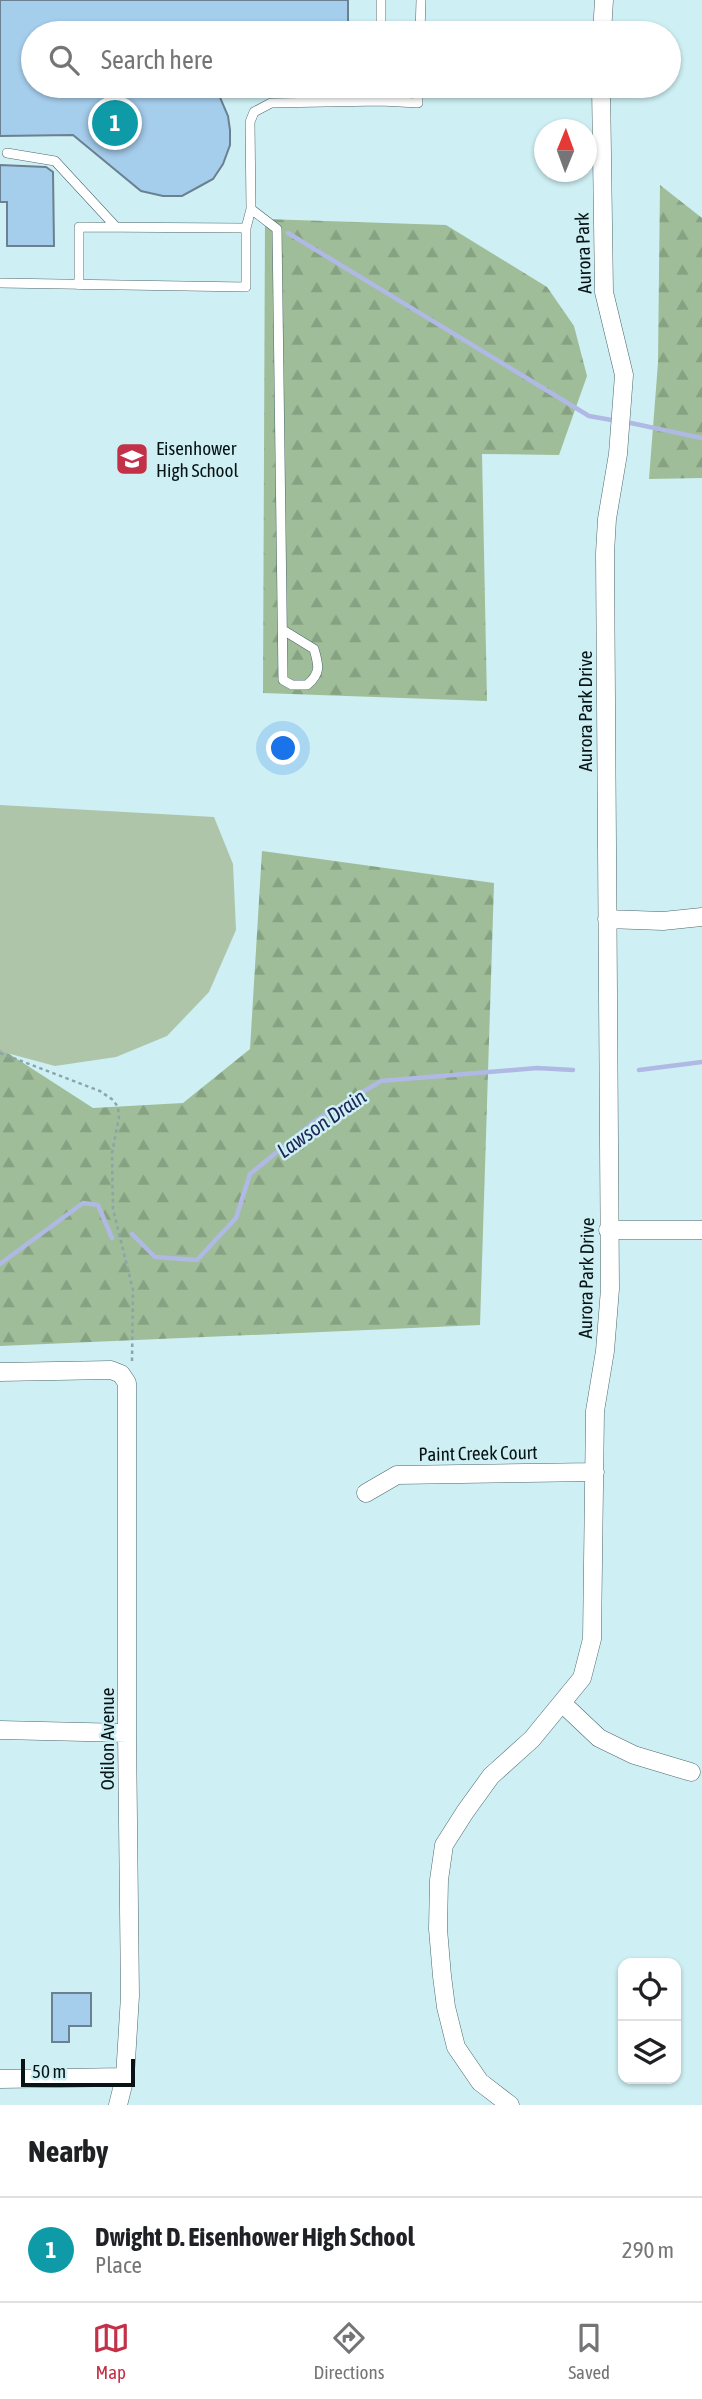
<!DOCTYPE html>
<style>
:root{--surface:#fff;--page:#f6f6f6;--text:#202124;--muted:#757577;--line:#e0e0e0;--accent:#c23148}
body{margin:0;font-family:"Asap Condensed",sans-serif;background:var(--page);color:var(--text)}
.controls{position:absolute;right:21px;bottom:21px;display:grid;overflow:hidden;border-radius:14px;box-shadow:0 2px 5px #0004}
.controls button{width:63px;height:63px;display:grid;place-items:center;padding:0;border:0;border-bottom:2px solid var(--line);background:var(--surface);color:var(--text);font:35px sans-serif}
.compass{position:absolute;left:534px;top:119px;width:63px;height:63px;border-radius:50%;background:var(--surface);box-shadow:0 2px 5px #0004;rotate:1deg}
.scale{position:absolute;left:21px;bottom:18px;width:114px;box-sizing:border-box;padding-left:7px;border:4px solid #081315;border-top:0;font-size:19px;line-height:24px;white-space:nowrap;color:#081315;-webkit-text-stroke:5px #ceeff3;paint-order:stroke}
.you{position:absolute;left:284px;top:749px;width:24px;height:24px;margin:-18px;border:5px solid #fff;border-radius:50%;background:#1a73e8;box-shadow:0 0 0 10px #1a73e833}
.badge{display:grid;place-items:center;width:46px;height:46px;border-radius:50%;background:var(--accent);color:#fff;font-size:23px;font-weight:700}
.pin{position:absolute;translate:-50% -50%;border:4px solid #fff;box-shadow:0 2px 7px #0006}
.list{margin:0;padding:0;list-style:none}
h2{display:flex;justify-content:space-between;align-items:center;height:91px;margin:0;padding:0 28px;font-size:30px}
h2 small{font-size:23px;font-weight:400;color:var(--muted)}
.list li{display:grid;grid-template-columns:46px 1fr auto;gap:21px;align-items:center;box-sizing:border-box;height:105px;padding:0 28px;border-top:2px solid var(--line)}
.list b{display:block;font-size:26px;white-space:nowrap}
.list p{margin:0;font-size:23px;white-space:nowrap;color:var(--muted)}
.list em{font-size:23px;font-style:normal;color:var(--muted)}
.icon{flex:none;width:38px;height:38px;fill:none;stroke:currentColor;stroke-width:2;stroke-linecap:round;stroke-linejoin:round}
.map{position:relative;flex:none;width:702px;height:2105px;overflow:hidden}
.search{position:absolute;background:var(--surface);box-shadow:0 2px 5px #0004;left:21px;right:21px;top:21px;height:77px;display:flex;align-items:center;gap:18px;box-sizing:border-box;padding:0 24px;border-radius:38px;color:var(--muted);font-size:26px}
.sheet{height:196px;background:var(--surface)}
nav{display:flex;justify-content:space-around;align-items:center;box-sizing:border-box;height:98px;border-top:2px solid var(--line);background:var(--surface);font-size:19px;color:var(--muted)}
nav a{display:grid;justify-items:center;gap:4px}
nav .on{color:var(--accent)}
.map>svg:first-child{display:block}
.forest{fill:url(#forest-firs)}
.pitch{fill:#afc5aa}
.lines{fill:none;stroke-linecap:round;stroke-linejoin:round}
.stream{stroke:#b0b9e3;stroke-width:4.5}
.building{fill:#a5cdec;stroke:#6b8090;stroke-width:2}
.lane-casing{stroke:#4c686d;stroke-width:10}
.street-casing{stroke:#4c686d;stroke-width:19}
.path{stroke:#8ba5a8;stroke-width:2.5;stroke-dasharray:3.5 3.5;stroke-linecap:butt}
.lane{stroke:#fff;stroke-width:9}
.street{stroke:#fff;stroke-width:18}
.labels{text-anchor:middle;dominant-baseline:central;stroke-width:5;stroke-linejoin:round;paint-order:stroke}
.street-label{font-size:19px;fill:#081315;stroke:#ceeff3}
.poi-label{font-size:19px;fill:#081315;stroke:#ceeff3;text-anchor:start}
.water-label{font-size:21px;font-style:italic;fill:#202558;stroke:#ceeff3}
</style>
<div class="map">
<svg width="702" height="2105" viewBox="0 0 702 2105">
<defs>
<pattern id="forest-firs" width="22" height="20" patternUnits="userSpaceOnUse" patternTransform="scale(1.75)"><rect width="22" height="20" fill="#9fbd98"/><path d="M5 1l3.5 6h-7zM16 11l3.5 6h-7z" fill="#87a282"/></pattern>
</defs>
<rect width="100%" height="100%" fill="#ceeff3"/>
<!-- forest -->
<path class="forest" d="M660,185l42,33v260l-53,1 9,-116z
M265,219l181,6 101,62 27,39 13,50 -28,79 -77,-1 5,247 -224,-8z
M262,851l232,32 -14,442 -480,21v-298l93,60 90,-5 67,-54z"/>
<!-- pitch -->
<path class="pitch" d="M0,805l214,12 19,47 3,66 -27,62 -42,44 -51,21 -61,9 -52,-14 -3,-4z"/>
<g class="lines">
<!-- stream -->
<path class="stream" d="M288,233l301,183 28,5
M626,422l76,16
M639,1070l63,-8
M132,1234l23,23 42,3 39,-42 14,-44 66,-54 65,-39 156,-13 36,2
M0,1264l83,-61 15,2 14,33"/>
</g>
<!-- building -->
<path class="building" d="M0,0h348v33h-315v53h176l10,9 9,21 2,14v15l-7,19 -10,15 -11,6 -20,11h-19l-22,-5 -68,-56 -73,1z
M0,165l46,2 7,5 1,74h-47v-44h-7z
M52,1993h39v33h-22v16h-17z"/>
<g class="lines">
<defs>
<path id="lane" d="M381,33v-33
M420,33l1,-33
M381,101l37,2v-17
M7,153l48,8 61,66
M251,209l26,20 6,451 9,5h15c14,-12 12,-19 7,-36l-31,-19
M0,283l246,4v-59l5,-19 -1,-87 4,-10 17,-9 110,-2v-15
M79,285v-58l167,1"/>
<path id="street" d="M602,33l2,-33
M607,919l56,2 39,-4
M608,1230h94
M0,1372l111,-2 10,4 6,9v350l3,263 -5,81 -7,28
M366,1493l31,-18 198,-3
M562,1703l37,35 35,17 57,17
M0,1730l127,3
M0,2079l125,-2
M510,2105l-30,-23 -24,-35 -10,-40 -4,-31 -4,-47 1,-49 5,-35 21,-33 26,-36 41,-37 50,-61 10,-39 3,-228 10,-60 5,-62 -5,-736 2,-34 11,-65 6,-79 -20,-83 -3,-206"/>
</defs>
<!-- lane casing -->
<use href="#lane" class="lane-casing"/>
<!-- street casing -->
<use href="#street" class="street-casing"/>
<!-- path -->
<path class="path" d="M0,1053l100,38 13,9 5,7 1,10 -7,36 1,56 20,81 -1,71"/>
<!-- lane -->
<use href="#lane" class="lane"/>
<!-- street -->
<use href="#street" class="street"/>
</g>
<!-- icons -->
<defs>
<symbol id="school-square" viewBox="-11 -11 22 22"><rect x="-9" y="-9" width="18" height="18" rx="4" fill="#c23148" stroke="#ceeff3"/><path d="M0-5L7-2L0 1L-7-2ZM-4 1L0 2.5L4 1V4Q0 6-4 4Z" fill="#fff"/></symbol>
</defs>
<g fill-rule="evenodd">
<use href="#school-square" x="113" y="440" width="38" height="38"/>
</g>
<g class="labels">
<!-- street labels -->
<g class="street-label">
<text transform="translate(583 253) rotate(-92)">Aurora Park</text>
<text transform="translate(585 711) rotate(-90)">Aurora Park Drive</text>
<text transform="translate(586 1278) rotate(-89)">Aurora Park Drive</text>
<text transform="translate(478 1453) rotate(-1)">Paint Creek Court</text>
<text transform="translate(107 1739) rotate(-90)">Odilon Avenue</text>
</g>
<!-- poi labels -->
<g class="poi-label">
<text x="156" y="448">Eisenhower<tspan x="156" dy="22">High School</tspan></text>
</g>
<!-- water labels -->
<g class="water-label">
<text transform="translate(321 1123) rotate(-35)">Lawson Drain</text>
</g>
</g>
</svg>
<div class="controls">
<button><svg class="icon" aria-label="locate" viewBox="0 0 24 24"><circle cx="12" cy="12" r="6"/><path d="M12 2v4M12 18v4M2 12h4M18 12h4"/></svg></button>
<button><svg class="icon" aria-label="layers" viewBox="0 0 24 24"><path d="M12 4l9 5-9 5-9-5zM3 14l9 5 9-5"/></svg></button>
</div>
<svg class="compass" viewBox="-18 -18 36 36"><path d="M0-13l5 13h-10z" fill="#e53935"/><path d="M0 13l5-13h-10z" fill="#757577"/></svg>
<div class="scale">50 m</div>
<div class="you"></div>
<div class="pin badge" style="left:115px;top:123px;background:#0f9aa8">1</div>
<div class="search"><svg class="icon" aria-label="search" viewBox="0 0 24 24"><circle cx="10" cy="10" r="6"/><path d="M15 15l6 6"/></svg>Search here</div>
</div>
<section class="sheet">
<h2>Nearby<small></small></h2>
<ul class="list">
<li><span class="badge" style="background:#0f9aa8">1</span><div><b>Dwight D. Eisenhower High School</b><p>Place</p></div><em>290 m</em></li>
</ul>
</section>
<nav>
<a class="on"><svg class="icon" aria-label="map" viewBox="0 0 24 24"><path d="M3 6l6-2 6 2 6-2v14l-6 2-6-2-6 2zM9 4v14M15 6v14"/></svg>Map</a>
<a><svg class="icon" aria-label="directions" viewBox="0 0 24 24"><path d="M12 3l9 9-9 9-9-9zM9 14v-3h6M13 9l2 2-2 2"/></svg>Directions</a>
<a><svg class="icon" aria-label="saved" viewBox="0 0 24 24"><path d="M7 4h10v16l-5-4-5 4z"/></svg>Saved</a>
</nav>
